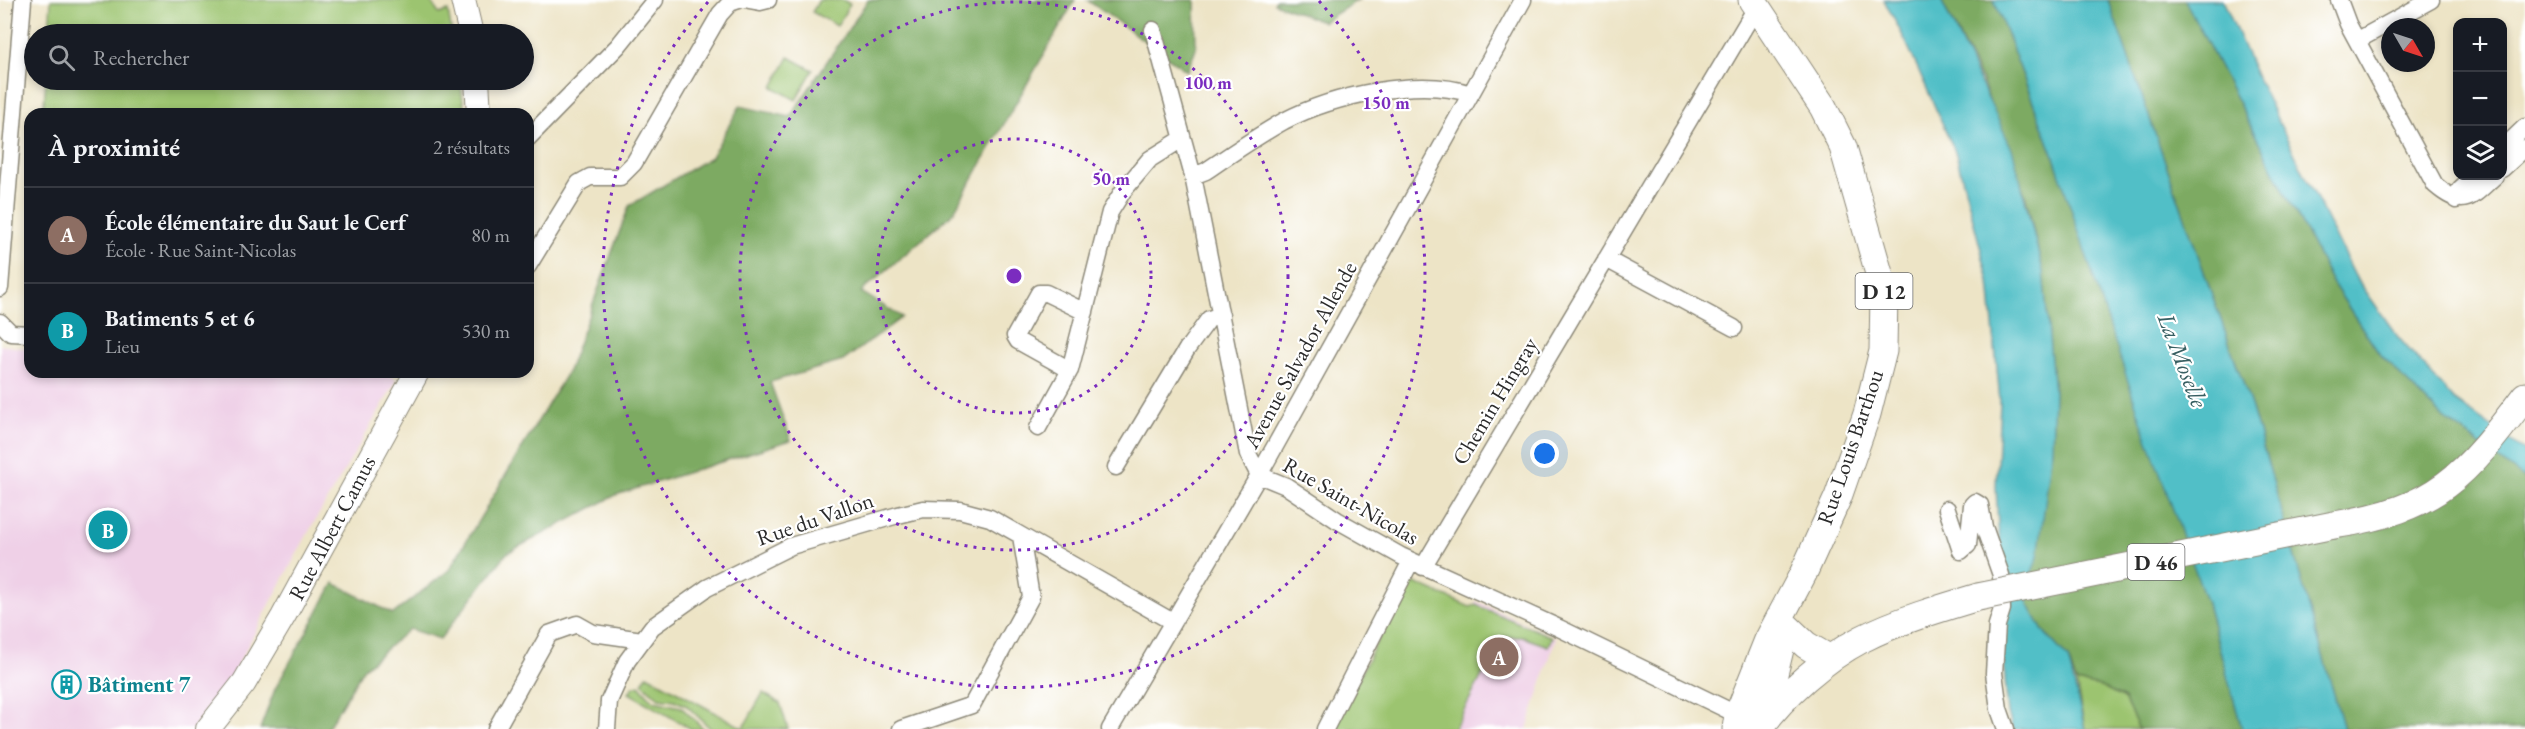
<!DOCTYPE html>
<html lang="fr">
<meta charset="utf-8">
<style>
:root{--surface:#171b24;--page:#242831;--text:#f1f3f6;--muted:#9ea1a6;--line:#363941;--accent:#d1495b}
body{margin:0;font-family:"EB Garamond",serif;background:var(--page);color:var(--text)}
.controls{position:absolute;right:18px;top:18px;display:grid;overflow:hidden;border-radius:12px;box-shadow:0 3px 9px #0003}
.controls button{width:54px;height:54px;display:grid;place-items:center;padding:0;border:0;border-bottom:2px solid var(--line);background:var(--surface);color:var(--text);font:30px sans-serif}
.compass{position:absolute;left:2381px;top:18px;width:54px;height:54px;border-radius:50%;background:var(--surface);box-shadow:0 3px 9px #0003;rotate:129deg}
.you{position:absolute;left:1545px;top:454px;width:21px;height:21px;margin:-15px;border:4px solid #fff;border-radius:50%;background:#1a73e8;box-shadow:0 0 0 9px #1a73e833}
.badge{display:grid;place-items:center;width:39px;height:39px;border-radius:50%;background:var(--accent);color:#fff;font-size:20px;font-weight:700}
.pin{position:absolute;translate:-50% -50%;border:3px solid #fff;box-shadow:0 2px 6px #0006}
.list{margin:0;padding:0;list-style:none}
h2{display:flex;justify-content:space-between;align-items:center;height:78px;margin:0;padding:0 24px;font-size:26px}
h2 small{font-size:20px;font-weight:400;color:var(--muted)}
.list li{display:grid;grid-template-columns:39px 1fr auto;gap:18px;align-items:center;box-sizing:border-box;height:96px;padding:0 24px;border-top:2px solid var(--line)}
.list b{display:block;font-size:22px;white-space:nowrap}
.list p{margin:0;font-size:20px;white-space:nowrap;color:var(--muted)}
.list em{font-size:20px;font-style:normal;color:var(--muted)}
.icon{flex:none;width:33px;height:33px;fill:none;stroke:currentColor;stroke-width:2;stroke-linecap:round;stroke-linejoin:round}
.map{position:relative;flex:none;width:2525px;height:729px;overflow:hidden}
.search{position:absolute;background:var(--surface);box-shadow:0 3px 9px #0003;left:24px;top:24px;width:510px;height:66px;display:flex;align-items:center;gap:15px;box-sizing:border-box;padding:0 21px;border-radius:33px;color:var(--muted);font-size:22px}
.panel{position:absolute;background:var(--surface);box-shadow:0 3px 9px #0003;left:24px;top:108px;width:510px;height:270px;border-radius:18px}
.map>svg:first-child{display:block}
.built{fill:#efd0e7}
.green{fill:#9cc470;stroke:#64784e;stroke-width:1.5}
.forest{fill:#7daa62;stroke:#546a46;stroke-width:1.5}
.water{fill:#51bfc7;stroke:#3e7579;stroke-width:1.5}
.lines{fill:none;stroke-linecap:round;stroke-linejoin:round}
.street-casing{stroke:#8c8878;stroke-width:19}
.secondary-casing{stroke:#8c8878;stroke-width:26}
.primary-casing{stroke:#8c8878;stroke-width:29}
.street{stroke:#fff;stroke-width:16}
.secondary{stroke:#fff;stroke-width:24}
.primary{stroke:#fff;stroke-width:27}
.primary-bridge-casing{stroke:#8c8878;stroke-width:29;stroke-linecap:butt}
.primary-bridge{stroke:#fff;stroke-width:27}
.ring{fill:none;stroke:#7b2cbf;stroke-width:3;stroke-dasharray:3 6}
.labels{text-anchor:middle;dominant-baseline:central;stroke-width:4.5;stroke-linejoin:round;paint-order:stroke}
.shield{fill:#fff;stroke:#6b6b6b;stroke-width:1.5}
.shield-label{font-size:21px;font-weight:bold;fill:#2b2b2b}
.street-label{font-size:22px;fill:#2b2b2b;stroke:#fff}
.culture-label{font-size:22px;font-weight:bold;fill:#0d838f;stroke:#fff;text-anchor:start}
.water-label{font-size:24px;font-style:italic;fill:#385f62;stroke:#fff}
.centre{fill:#7b2cbf;stroke:#fff;stroke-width:3}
.ring-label{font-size:18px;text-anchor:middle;font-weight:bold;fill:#7b2cbf;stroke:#fff;stroke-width:4.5;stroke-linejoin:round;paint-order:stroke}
</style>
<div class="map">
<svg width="2525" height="729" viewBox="0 0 2525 729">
<rect width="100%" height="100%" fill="#fff"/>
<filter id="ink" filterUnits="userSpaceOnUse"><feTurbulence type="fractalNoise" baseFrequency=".0167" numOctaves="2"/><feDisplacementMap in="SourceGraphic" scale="12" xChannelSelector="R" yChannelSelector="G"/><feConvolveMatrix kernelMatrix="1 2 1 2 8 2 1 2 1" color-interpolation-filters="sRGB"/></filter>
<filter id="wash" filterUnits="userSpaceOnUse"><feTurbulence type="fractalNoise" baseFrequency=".008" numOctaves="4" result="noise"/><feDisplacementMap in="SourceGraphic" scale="24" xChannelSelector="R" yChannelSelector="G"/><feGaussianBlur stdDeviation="1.35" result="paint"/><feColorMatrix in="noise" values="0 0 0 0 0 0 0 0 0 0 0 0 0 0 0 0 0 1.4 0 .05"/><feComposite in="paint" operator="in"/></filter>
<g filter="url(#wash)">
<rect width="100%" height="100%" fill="#ede4c6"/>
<!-- built -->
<path class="built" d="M0,345l30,4v23h354l13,8 -89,153 -77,144 -39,52h-192z
M1476,601l80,37 -29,91h-141l51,-48z"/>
<!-- green -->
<path class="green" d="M51,0h379l9,14 9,-3 4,23h-403z
M819,0h24l7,4 -13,22 -25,-14z
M789,57l24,13 -17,30 -23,-13z
M46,80h414l5,34h-422z
M1408,580l62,27 6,-2 76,32 -4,9 -26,-9h-20l-48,92h-121z
M647,675l96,53 20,-35 17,10 8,26h-77l-24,-23 -13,-6 -15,-2 -17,-15z
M2076,682l25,5 23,12 15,30h-54z
M639,685l14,16 28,6 23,22h-13l-62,-36 4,-6z"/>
<!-- forest -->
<path class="forest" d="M868,0h207l-122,213 -92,79 41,25 -59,44 -73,21 21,58 -175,55 -109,58 -67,86 -31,-10 -46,40 -36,60h-67l15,-40 59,-106 59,31 56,-44 119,-199 61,-165 82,-49 29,-51 50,11z
M1087,0h108l1,48 -9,23z
M1276,0h82l-35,22 -49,-19z
M1941,0h53l59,154 153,446 36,129h-103l-15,-30 -23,-12 -25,-5 -8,-24 -25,-27 -15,-27 1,-25 23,-129 2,-58 -11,-120 -17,-75 -44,-116z
M2108,0h77l147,282 46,70 59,60 88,67v250h-181l-92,-321z"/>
<!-- water -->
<path class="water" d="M1884,0h57l72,151 30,120 11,121 -2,58 -14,107 -9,22 -1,25 15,27 25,27 17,71h-72l-5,-16 -5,-56 3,-80 -8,-50 -2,-41 4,-84 -11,-121 -33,-127 -50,-112z
M1994,0h114l144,408 92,321h-102l-36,-129 -63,-173 -90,-273z
M2185,0h38l36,82 96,194 43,61 56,63 71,51v28l-88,-67 -59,-60 -46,-70z"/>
</g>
<g filter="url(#ink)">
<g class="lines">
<defs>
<path id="street" d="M749,0l11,2 8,-2
M2339,0l9,24 87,161c29,25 36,13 60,-9
M1153,30l40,146 55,278 11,21 27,11 51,34 64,36 158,72 179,87
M2358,40l73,-40
M528,138l90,-92 37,-46
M2502,149l23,-22
M2502,169l23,-21
M1193,176l13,-5c25,-17 51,-35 78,-50 48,-25 135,-45 187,-27
M2456,200l4,-11 14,-13
M1606,259l128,69
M528,266l51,-83 11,-6h30l14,-14 86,-149 10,-11 9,-3
M0,288l23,-288
M0,322l11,11 19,1
M1070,370l-52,-29 -3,-5 24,-43h7l39,19
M1038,428l32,-58 40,-158 13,-21 27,-32 32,-20
M1116,467l71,-118 22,-30 12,-4
M1947,509l14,42 7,-6 4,-40 3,-3 5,3 4,22 17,48 1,34 -5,16 -3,48 5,36 7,20
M1423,567l334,-561
M496,729l53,-95 28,-10 16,9 49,7
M607,729l2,-28 18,-40 25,-34 55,-39 84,-42 107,-31 25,-6 37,1 30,8 181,103
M901,729l71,-24 59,-108 -10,-61
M1110,729l149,-254 264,-475
M1325,729l86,-168"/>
<path id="secondary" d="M463,0l8,34
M477,80l2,34
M208,729l36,-46 39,-66 134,-245"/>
<path id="primary" d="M2334,525c104,-16 130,-48 191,-129
M1786,626l20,19 24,14
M1762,723l20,-82
M1736,729l2,-14 30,-75 35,-66 35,-77 29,-83 16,-63 1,-60 -41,-144 -20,-40 -71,-107
M1759,729c25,-35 65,-70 103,-90 35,-18 79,-31 116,-42"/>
</defs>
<!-- street casing -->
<use href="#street" class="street-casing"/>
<!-- secondary casing -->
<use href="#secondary" class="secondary-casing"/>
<!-- primary casing -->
<use href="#primary" class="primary-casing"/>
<!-- street -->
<use href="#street" class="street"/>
<!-- secondary -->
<use href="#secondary" class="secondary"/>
<!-- primary -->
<use href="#primary" class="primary"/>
<defs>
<path id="primary-bridge" d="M1978,597l356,-72"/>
</defs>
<!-- primary-bridge casing -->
<use href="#primary-bridge" class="primary-bridge-casing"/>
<!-- primary-bridge -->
<use href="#primary-bridge" class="primary-bridge"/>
</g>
</g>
<!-- distance rings -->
<g class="ring">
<circle cx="1014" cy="276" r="137"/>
<circle cx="1014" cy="276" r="274"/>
<path d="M1319 1A411 411 0 1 1 709 1"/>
</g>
<!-- icons -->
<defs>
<symbol id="building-ring" viewBox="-11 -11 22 22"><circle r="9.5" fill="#fff" stroke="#0f9aa8" stroke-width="1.5"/><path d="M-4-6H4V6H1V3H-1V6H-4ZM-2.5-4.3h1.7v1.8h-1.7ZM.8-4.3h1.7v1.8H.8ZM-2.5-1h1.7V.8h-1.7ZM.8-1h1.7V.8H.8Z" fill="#0f9aa8"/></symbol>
</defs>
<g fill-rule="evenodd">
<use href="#building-ring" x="50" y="668" width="33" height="33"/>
</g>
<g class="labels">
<!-- shield labels -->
<g class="shield">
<rect x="1855.5" y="273" width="57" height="36" rx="4.5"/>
<rect x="2127.5" y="544" width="57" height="36" rx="4.5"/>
</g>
<g class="shield-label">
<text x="1884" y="291">D 12</text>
<text x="2156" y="562">D 46</text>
</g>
<!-- street labels -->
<g class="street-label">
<text transform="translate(1300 355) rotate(-61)">Avenue Salvador Allende</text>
<text transform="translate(1495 401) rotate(-59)">Chemin Hingray</text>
<text transform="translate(1850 447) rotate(-71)">Rue Louis Barthou</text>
<text transform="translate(1351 501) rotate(30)">Rue Saint-Nicolas</text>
<text transform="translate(815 519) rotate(-19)">Rue du Vallon</text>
<text transform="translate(332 528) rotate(-62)">Rue Albert Camus</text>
</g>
<!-- culture labels -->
<g class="culture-label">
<text x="88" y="684">Bâtiment 7</text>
</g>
<!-- water labels -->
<g class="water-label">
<text transform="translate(2183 360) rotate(69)">La Moselle</text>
</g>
</g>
<circle cx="1014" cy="276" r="9" class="centre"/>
<g class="ring-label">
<text x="1208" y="89">100 m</text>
<text x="1386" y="109">150 m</text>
<text x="1111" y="185">50 m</text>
</g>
</svg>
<div class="controls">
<button>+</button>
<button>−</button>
<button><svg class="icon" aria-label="layers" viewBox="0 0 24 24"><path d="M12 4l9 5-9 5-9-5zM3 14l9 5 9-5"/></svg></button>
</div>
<svg class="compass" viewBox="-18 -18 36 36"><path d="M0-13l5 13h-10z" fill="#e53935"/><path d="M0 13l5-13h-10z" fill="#9ea1a6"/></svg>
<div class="you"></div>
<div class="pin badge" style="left:1499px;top:657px;background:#8d6e63">A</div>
<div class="pin badge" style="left:108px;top:530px;background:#0f9aa8">B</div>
<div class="search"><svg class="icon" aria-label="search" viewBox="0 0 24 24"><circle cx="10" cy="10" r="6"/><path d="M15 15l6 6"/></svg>Rechercher</div>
<section class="panel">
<h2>À proximité<small>2 résultats</small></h2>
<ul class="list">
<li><span class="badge" style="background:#8d6e63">A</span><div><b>École élémentaire du Saut le Cerf</b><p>École · Rue Saint-Nicolas</p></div><em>80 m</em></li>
<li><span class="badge" style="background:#0f9aa8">B</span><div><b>Batiments 5 et 6</b><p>Lieu</p></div><em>530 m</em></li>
</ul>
</section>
</div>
